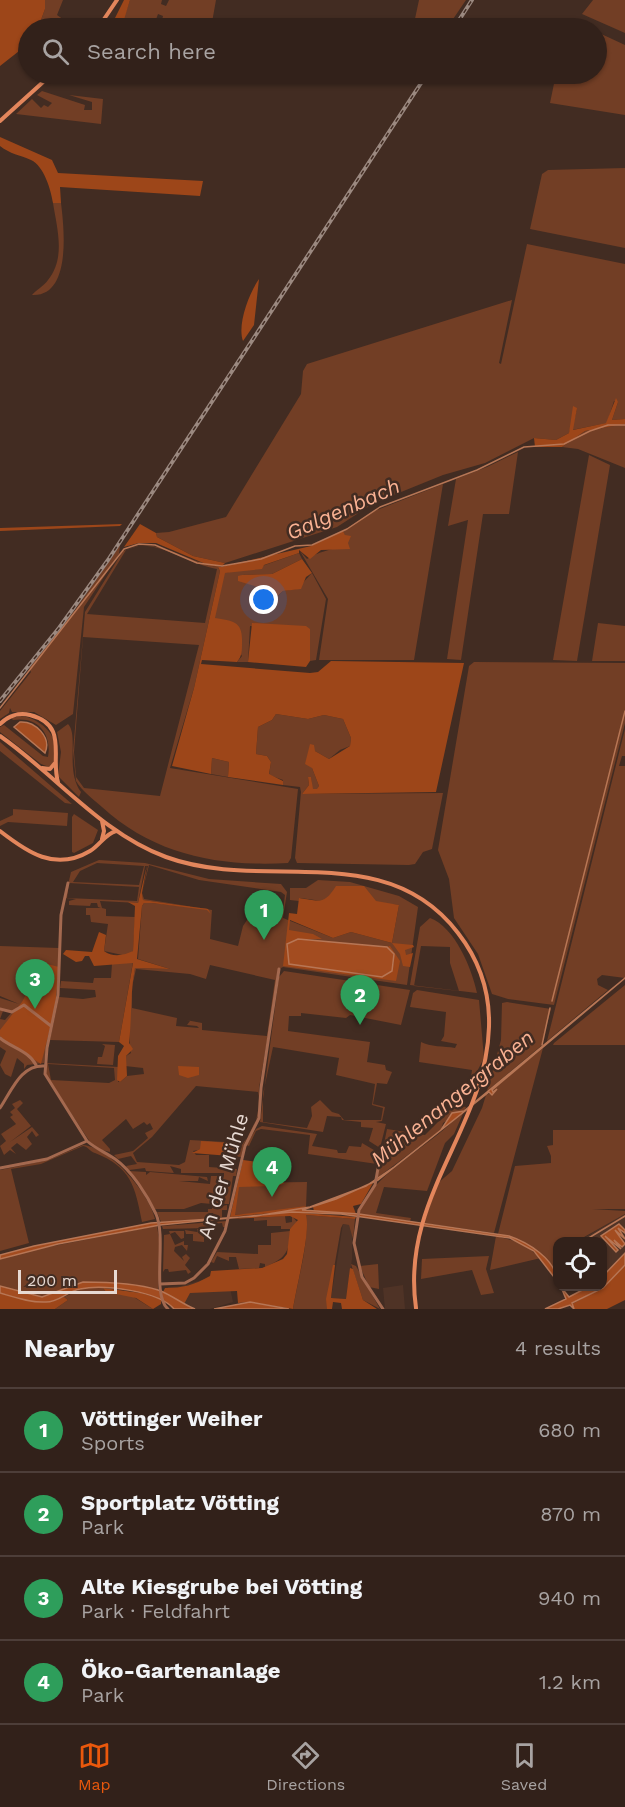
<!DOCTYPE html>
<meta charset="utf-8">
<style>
:root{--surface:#32211a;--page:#3a2923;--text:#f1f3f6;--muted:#a8a3a2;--line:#4d3e39;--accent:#ea580c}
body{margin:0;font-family:"Work Sans",sans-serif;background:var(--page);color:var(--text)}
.controls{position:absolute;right:18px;bottom:18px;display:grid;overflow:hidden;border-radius:12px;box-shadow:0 2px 4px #0004}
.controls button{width:54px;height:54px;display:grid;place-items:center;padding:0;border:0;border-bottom:2px solid var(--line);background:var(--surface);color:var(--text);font:30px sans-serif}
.scale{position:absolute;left:18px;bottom:15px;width:99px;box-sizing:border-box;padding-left:6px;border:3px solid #e7d9d2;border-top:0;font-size:16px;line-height:21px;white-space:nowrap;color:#e7d9d2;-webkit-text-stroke:4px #422c22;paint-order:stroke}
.you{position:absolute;left:264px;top:600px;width:21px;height:21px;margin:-15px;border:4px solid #fff;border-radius:50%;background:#1a73e8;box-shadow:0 0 0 9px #1a73e833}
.badge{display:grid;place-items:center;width:39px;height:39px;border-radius:50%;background:var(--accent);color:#fff;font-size:20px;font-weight:700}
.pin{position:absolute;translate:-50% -50px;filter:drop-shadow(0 2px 3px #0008)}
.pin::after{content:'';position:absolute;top:32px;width:21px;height:18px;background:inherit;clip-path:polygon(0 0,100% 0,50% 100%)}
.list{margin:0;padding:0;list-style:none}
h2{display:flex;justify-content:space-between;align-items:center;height:78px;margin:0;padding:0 24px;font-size:26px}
h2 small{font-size:20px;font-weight:400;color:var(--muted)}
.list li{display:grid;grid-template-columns:39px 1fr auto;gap:18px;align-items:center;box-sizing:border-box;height:84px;padding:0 24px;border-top:2px solid var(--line)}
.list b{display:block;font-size:22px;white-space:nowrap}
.list p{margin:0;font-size:20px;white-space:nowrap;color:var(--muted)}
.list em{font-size:20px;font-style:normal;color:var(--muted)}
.icon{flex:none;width:33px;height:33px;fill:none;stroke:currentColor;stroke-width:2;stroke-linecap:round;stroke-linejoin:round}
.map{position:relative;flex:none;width:625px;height:1309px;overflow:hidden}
.search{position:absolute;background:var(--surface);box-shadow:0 2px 4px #0004;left:18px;right:18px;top:18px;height:66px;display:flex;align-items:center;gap:15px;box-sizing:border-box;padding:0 21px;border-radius:33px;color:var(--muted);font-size:22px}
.sheet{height:414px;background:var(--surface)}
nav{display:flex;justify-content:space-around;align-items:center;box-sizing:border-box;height:84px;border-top:2px solid var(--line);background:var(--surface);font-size:16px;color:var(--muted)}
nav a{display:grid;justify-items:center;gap:3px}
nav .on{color:var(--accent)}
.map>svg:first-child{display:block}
.built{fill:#4f3326}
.green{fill:#723e25;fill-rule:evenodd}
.forest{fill:#9d4619}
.water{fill:#a34c20;stroke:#b77655;stroke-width:1.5}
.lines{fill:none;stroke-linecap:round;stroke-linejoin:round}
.stream{stroke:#b77655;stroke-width:1.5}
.street{stroke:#a4694f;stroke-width:3}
.secondary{stroke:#e3865c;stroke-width:4}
.rail-casing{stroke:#9b8980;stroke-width:4}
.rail{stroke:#422c22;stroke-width:1.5;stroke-dasharray:4.5;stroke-linecap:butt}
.labels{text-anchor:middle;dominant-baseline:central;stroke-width:5;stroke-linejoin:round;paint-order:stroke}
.street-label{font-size:20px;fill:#e7d9d2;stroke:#422c22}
.water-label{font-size:21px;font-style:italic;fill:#fab293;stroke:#422c22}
</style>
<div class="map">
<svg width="625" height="1309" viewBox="0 0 625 1309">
<rect width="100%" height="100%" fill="#422c22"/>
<!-- built -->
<path class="built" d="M625,1214v39l-22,23 -1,-34h-25z
M343,1224l6,1 3,7v27l-6,40 -15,-1z
M227,1273l6,29 -23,7h-38l-3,-3 -1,-19 13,-1z
M403,1285l2,24h-20l-2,-21z"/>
<!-- green -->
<path class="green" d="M45,0h18l-6,15 7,5 -8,8h-18l7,-19z
M130,0h32l-1,4 5,2 3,-6h47l-5,28h-51l3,-12 -5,-2 -5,14 -31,-5z
M419,0h47l-19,28h-34z
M593,0h32v33l-43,-19z
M597,32l28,13v70l-75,-12 6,-29h40z
M42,91l43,14 -1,5h8v-8l-23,-7 34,4 -2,25 -85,-10 16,-15 9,9 3,-3 4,2 4,-4 -15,-8z
M625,168v80l-95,-19 12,-55 6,-4z
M53,203h8c3,24 11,94 -29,92 3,-4 12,-9 16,-15 18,-22 9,-52 5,-77z
M527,244l98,20v155l-13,1 6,-18 -4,-1 -7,22 -35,7 5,-22 -8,25 -13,7 -22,-2 -49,25 -42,12 -69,28 -37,24 -112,36 -32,-7 -36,-19 -1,-4 13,-1 57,-15 75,-123 2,-23 4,-7 205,-64 -13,63 2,1z
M625,424v44l-47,-19 -16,-2 23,-16z
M518,452l-9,62h-26l-22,146 -14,-1 21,-139 -20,6 8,-47 31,-12z
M589,455l21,10 -33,196 -24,-1z
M443,484l-29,176h-95l9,-61 -28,-48 7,8c16,-10 26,-8 41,-16l-5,-12 29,-19z
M120,545l-1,9 -35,53 -11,107 -17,11 -22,-13h-22l-2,-4 -1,5 -9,6v-8l31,-39 -2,-4 47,-59z
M137,546c27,-4 54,17 81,21l2,4 -26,117 -24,80 128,21 -7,69 -3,5c-68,4 -134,-8 -186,-56 -9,-8 -20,-16 -26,-26l-3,-30 12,-139 38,-61zM138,546c24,-3 52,18 79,23l-12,54 -118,-9 39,-64zM83,637l116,8 -39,151 -76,-8 -8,-11 -2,-25z
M299,553l3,6 -30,15 -30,1 -4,5 29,10 2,15 14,-14 14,-2 15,-16 14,26 -10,61 -6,1v-31l-60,-4 -2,36h-11l5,-6 -28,-38 10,-45 38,-7z
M598,623l27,3v35h-33z
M474,662l151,1v60l-71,282 -46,-6 -16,-5 -14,-40 -24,-36 -5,-39 -11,-29 31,-184z
M276,714l32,5 16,-4 19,4 8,19 -1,8 -10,4 -11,9 -14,-8 -3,17 7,18 -1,3h-6l-1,-12h-3l1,8 -7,9 141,-1 -11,56 -9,3 -8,12 -6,1 -112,-2 -2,-5 6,-66 -1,-5 -17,-2v-5l-14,-5 2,-13 -4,-6 -11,-2 2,-27 14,-7z
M21,716c25,2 49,35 28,51l-8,-3 -41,-32v-5l4,-2 39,31 5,1c4,-22 -9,-41 -35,-37l-2,-2z
M68,724c11,11 -3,47 13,68l-2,5 -21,-21 3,-24 -4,-20z
M625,729v27h-3l-3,10h6v212l-23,-3 -5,4 1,6 10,5 -61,51z
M0,742l72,62 -7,-1 -65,-52z
M212,758l17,4 -1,15 -17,-3z
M13,809l55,4 -1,13 -59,-4 -8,4v-5l13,-6z
M74,814l24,16 -5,13 -19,10 -2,-1v-35z
M99,860l46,3 64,16 72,5 6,8 -4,26 50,20 18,-6 41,11 7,-38 -71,-7 -6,3 -22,-3 -1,3 -9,-1v-12h16l12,-8 32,2 49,14 19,11 -11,78 -124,-18 -4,2 -20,119 -1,28 -14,28 -3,13 -11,-1v-13l-37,8 3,4h13v12l28,2 -1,7h-3l-4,28h-16l5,3 9,-2v5h-5v7l-9,1v-5h-4l-1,6 -47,3 -4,-10h51v-3h4v-5l-11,-1 -17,6h-29l-26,-38 17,1v3l4,-3 57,5 1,4 -9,-4 -1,4h-19l31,3 1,-8h13v-3h-43v-4l-11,-3 4,7 -28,-2 -1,-3 -16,2 -3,-4 11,-2 -6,-8 -13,3 -4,-4 19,-4 15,-13 -3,-5 8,-4 -3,-6 -3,2 -3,-3 -11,7 -7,-10 -24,21 8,9v3l-12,-3 -8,-7 -44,-67v-12l73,4 -1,15h2l7,-6 17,-2 -1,-6 -18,-2 1,-10 5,-3c-4,-17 0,-67 4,-85l35,1 -32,-10 4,-53 2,-3h8l56,6 -65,-9 -1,-7 6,-27h-3l-7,37 -38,-2 2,7 4,1v7l29,1 -2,34 -6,5 -23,-5 4,-27 -17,-2 -1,-7h-4v-7h15l-3,-1 -1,-4h-6l-1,3 -21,-1v-4l7,-2 -11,-1 6,-26zM97,863l47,3 -5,19 -66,-3 7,-11zM149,865l50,15 82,12 4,3 -3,23 -31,-4 -8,12 -5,20 -28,-7 2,-29 -68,-11 -2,-6zM69,883l70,4 -2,14 -70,-3zM210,965l65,15 -8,56 -65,-6v-7l-16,-3 4,1 -3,4 10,1 2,2 -23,-2 1,-8 -45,-10v-21l4,-18 54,5 16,5zM48,1064l66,4 1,12 -6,3 -58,-3zM196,1086l62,6c3,19 -3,37 -15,51l-53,-3 -5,22 -6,3 -42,-3 -4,-9 19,-16z
M430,918c25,9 42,51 47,75l-67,-8 10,-58zM421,946l29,1v16l9,28 -45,-5z
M0,946l59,2v19l-15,96 -17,2 -3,4v-5l-7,-6 -6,19 -6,-3 -5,-9 6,-14 -6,-4v-37l3,1 -3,8 5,1 7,-8 -12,-4v-10l19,6 -19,-8z
M133,962l-14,80 -69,-2 9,-43 24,2 13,-2 -1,-7 -35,-2 1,-7 32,2 1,-5h17l1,-14z
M284,971l126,19 -9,35 -51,-10 -4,3 -45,-5v3h-12l-1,15 82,11 -3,20 18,3 1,5 6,2 -5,12 -10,-1 -4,21 12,3 -3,14 -6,1 10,2 -6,24 -11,-7 4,-13 -12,-1v-5l-19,-2 -1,-3 -14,-1 -4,16 -63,-10 19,-145zM273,1047l66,11 -3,17 39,9 -3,21 11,3 -2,12h-37l-5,-6 -7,-2 -12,-12 -9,7 1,9 -5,12 -44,-6v-28z
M625,985v60h-72l1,-2z
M417,990l62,10 5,58 -14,27 2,-15 -53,-8 2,-20c9,5 23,4 34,6l2,-4 -16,-3 3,-5 2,-24 -36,-5 3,-14z
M507,1002l44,7 -10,37 -54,45 14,-51 1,-37z
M102,1044l13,1 -2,20 -16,-1 1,-7h4l3,-11z
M543,1048l-49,185 -70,-10 14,-40 14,-12 30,-63 4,-13 7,-3 -1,-2z
M465,1095l-4,11 5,1 -12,27 -9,9 -18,48 -43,-4 -8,26 35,5 -1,3 -51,-7c8,-36 68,-66 94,-93l-10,7 3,-7 -3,2 -2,7 -64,48 10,-49 38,6z
M20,1100l3,3 -6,6 14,17 -21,16 22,-15 7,8 -3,2 -4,-6 -5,6 5,7 -6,6 -9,-7 -6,5 5,6 -6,-4 -6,5 -4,-9 6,-5 -5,-7 15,-10 -6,-7 3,-2 -3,-3 5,-4 -3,-4z
M262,1126l55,8 -5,12 25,4 1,3h8l3,-7 12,1 1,-4 17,10 -2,11 -69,-10 2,-19 -49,-6 -5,2 -7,15 -3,-1 10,-16z
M553,1130h72v79h-33l33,2v3l-48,27 -19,1 -1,34c-14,-25 -32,-35 -59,-42l17,-68 36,-3v-7l-4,-10 6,-1z
M83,1145c27,2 67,49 72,74l-13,3c-7,-36 -11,-55 -47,-69 -6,-2 -6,-6 -12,-7l-42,18 -30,5 18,74 -29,8v-81l48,-10z
M307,1182l-1,25 -13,4 -59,4 5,-32z
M306,1215l49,4 -2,20 -4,-14 -6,-1 -2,4 -14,81h-34c5,-31 16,-64 13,-94z
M285,1216l1,7 6,-1v-6l6,7 -8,6h-9v-3h-14v-6l-13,1v-3z
M227,1221l-2,6h-2l-1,-4 -10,1 -1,9 -7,1v8l-11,-1v-7h-7l-1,-4 12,2v-3l9,-1 -43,1 -1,-3z
M157,1226l4,25 -3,39 -65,-8 -17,2 -34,13 -42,-11v-27l32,-9z
M169,1231h15v7l-3,1 -6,-7 -5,2 5,11 9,-4v4h4l-1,6 -5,-6 -7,2 -1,4 10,10 -2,-4 4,-3 4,4 -5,7 6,7 -3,2 -2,-4 -17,2 -1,-3h-3l-2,3 1,-37 6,-1z
M290,1231c0,22 -6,28 -25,36v-3l-5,-1 -1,5 -20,1 -3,-12h-7v4l-12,-5 -3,7 -3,-1 6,-10 41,2v-9h13v-12z
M496,1236l26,7 19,15 -51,12z
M489,1256l-3,13 8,24 -13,2 -9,-25 -51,9 1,-20z
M351,1264l5,2 24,43 -17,-9z
M378,1264l1,25 -10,-2 -9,-21z
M83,1288h20l3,4 26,4 21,13h-98l13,-9 -4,-3z"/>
<!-- forest -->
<path class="forest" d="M0,0h45v9l-7,19h-10v16l-28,22z
M124,0h6l-7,23 25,5 -33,-2 -2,-4z
M0,137l52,23 6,13 145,8 -3,15 -140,-9 1,16h-8c-2,-13 -9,-37 -22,-43 -11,-5 -21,-6 -31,-14z
M259,279l-5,46 -11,16c-6,-16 6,-48 16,-62z
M616,398l2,4 -6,18 13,-1v5l-40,7 -23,16h-27l-1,-9 22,2 13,-7 4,-27 4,2 -4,22 33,-7z
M122,524l-2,2 -120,5v-3z
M140,524l16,9 1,4 36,19 32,7 -3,3 -11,-1 10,2 90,-21 32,-15 2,4 6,1 -3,7 2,6 -29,1 -11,9 -11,-9v3l-35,12 -2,4 -37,4 -10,45c18,3 28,3 27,25 0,8 0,13 -5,19l-35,-2 -1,4 109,9 8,-1 13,-11 133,2 -28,129 -134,2 7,-9 -1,-8h3l2,12h4l2,-3 -7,-18 -7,-4 5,-20 4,1 1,6 14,8 21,-13 1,-8 -8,-19 -19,-4 -16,4 -32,-5 -4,6 -14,7 -2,27 11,2 4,6 -2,12 14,7v4l-55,-8 1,-15 -17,-4 -1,16 -39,-8 22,-78 26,-117 -2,-4 -26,-5 16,3 -52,-22h-17l-15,4z
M302,559l10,14 -6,4 -5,12 -18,2 -17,16 -3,-4 4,-13 -29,-9v-5l4,-1 30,-1z
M252,623l54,3 4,3v32l-4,6 -58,-5z
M147,865l-5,28 1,7 65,9 3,5 -4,-4 -55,-7h-8l-2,3 -5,53 33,10 -35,-1c-5,25 -3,50 -6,75l4,6 -7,7 1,20 -7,6 -3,-2 1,-24 6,-10 -5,-4 14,-79 -39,3 -5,-10h-4l-3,5 -6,1 -13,-8 3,-4 26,2 7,-20 7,3 -2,16c9,7 21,4 29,0l2,-45 -7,-4 10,1z
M336,886h28l12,15 23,4 -7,38 21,2 1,2 -9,3 1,5 7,-2 -3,14 -7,-1 -3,-12 -8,-11 -41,-11 -18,6 -43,-18 -1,10 24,4 9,5h-24l-10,5 1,20 93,13 10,-6 2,-11 -3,-10 -4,-3 3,-1 10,15 -4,20 -113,-15 6,-53 8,1 2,-16c21,3 25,7 37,-12z
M47,964l12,3 -4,42 -14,55 -36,-23 -5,-5v-6l22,-28 19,-36z
M178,1066l21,1v8l-11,3 -9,-3z
M201,1141l30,2 -1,13 -38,-3 8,-4z
M243,1160l16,2 2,14 24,7 -7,3 -39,1 -4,28 72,-9 -14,5 -63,6z
M373,1183l-12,21 -8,2 3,8 -42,-3 -1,-4z
M292,1212l64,5 -1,2 -49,-4c5,17 -10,73 -13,94l-43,-7 -12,1 -1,-12 -47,2 -7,13 -20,-14 2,-4c18,0 29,-3 45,-12l1,-5 51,-3 21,-9 4,-5 3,-25 8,-9 -8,-4 -59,3z
M333,1265h2l-4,33 15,1 4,-31 3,1 10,31 14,9h-35l-1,-6 -8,-1 -1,7h-5l-1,-10z
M625,1265v35l-18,9h-33l-2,-5 31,-16z
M103,1288l38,5 20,6v5l-8,5 -17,-11 -30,-6z
M0,1293l41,9 23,-5 4,3 -13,9h-55z"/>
<!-- water -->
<path class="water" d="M20,722c15,-1 32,15 25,31l-31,-26z
M298,939l89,8 7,7 -2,17 -10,6 -93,-13 -2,-20z
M625,978l-133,112 1,2 4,-3 -5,6 -3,-3 -111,88 -42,19 -34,11 57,4 150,22c18,6 47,23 48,45l-23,-30 -24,-13 -169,-24 -49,-2 -132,13 -102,19 -58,15v-4l34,-9 117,-23 105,-7 54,-9 56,-21 28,-19 47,-37 11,-17 12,-2z
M619,1224l6,6v3l-7,-5 7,11 -10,-9 10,14 -3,3 -8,-7 7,9 -16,-13 13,14 -2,2 -15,-16z
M625,1253v12l-22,23 -31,15 2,6 -4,-4 -12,4h-13l21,-10 -5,-12 8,10 19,-10 14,-1 1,-10z
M83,1282c23,0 53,1 75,8 14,5 24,14 37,19h-21c-15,-18 -71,-25 -94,-20 -12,2 -21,13 -34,13 -15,1 -32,-5 -46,-9v-7l42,11z
M250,1302l39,7h-75z"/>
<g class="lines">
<!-- stream -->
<path class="stream" d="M0,708l124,-159 15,-5 16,1 42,18 25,3 39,-7 34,-13 17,-1 35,-16 33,-22 97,-37 47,-23 40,-3 26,-13 18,-6h17
M552,1001l73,-290
M542,1045l8,-37
M582,1242l43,-26"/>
<!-- street -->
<path class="street" d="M68,883l-7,32 -3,80 -11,53 -2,26 42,67
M0,1009l12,3 12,-7 27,21
M0,1038c12,10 29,13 36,27
M0,1108c12,-18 21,-44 45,-42
M381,1152l-6,33 -16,25 -5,33 8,34 21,32
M0,1168l47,-9 40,-18c9,8 18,11 28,18 17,12 32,36 41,55 11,25 -5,80 12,95
M160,1284l25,-1 9,-5 14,-14 17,-33 20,-85 14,-28 2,-30 18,-119"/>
<!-- secondary -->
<path class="secondary" d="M98,28l19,-28
M0,121l52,-47
M0,724c8,-8 19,-12 30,-9 39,10 20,42 28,67
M0,736c56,39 101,97 166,121 98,36 219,-20 292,76 21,27 32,60 31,94 -3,102 -89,170 -73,281
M42,768l8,1 5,-6
M102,821l2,10 -2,8
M0,831c27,21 55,41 90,20 10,-6 15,-17 26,-20"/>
<defs>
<path id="rail" d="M454,28l18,-28
M0,701l59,-73 49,-68 319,-486"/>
</defs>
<!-- rail casing -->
<use href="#rail" class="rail-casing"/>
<!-- rail -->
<use href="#rail" class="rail"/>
</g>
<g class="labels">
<!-- street labels -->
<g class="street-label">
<text transform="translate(223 1176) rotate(-73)">An der Mühle</text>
</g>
<!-- water labels -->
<g class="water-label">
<text transform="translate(343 509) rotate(-24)">Galgenbach</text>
<text transform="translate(452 1098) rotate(-39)">Mühlenangergraben</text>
</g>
</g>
</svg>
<div class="controls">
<button><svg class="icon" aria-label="locate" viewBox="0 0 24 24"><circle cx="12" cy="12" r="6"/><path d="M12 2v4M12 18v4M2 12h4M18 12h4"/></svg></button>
</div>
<div class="scale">200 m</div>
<div class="you"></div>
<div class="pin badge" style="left:264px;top:940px;background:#2e9e5b">1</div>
<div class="pin badge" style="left:360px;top:1025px;background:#2e9e5b">2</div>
<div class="pin badge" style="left:35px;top:1009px;background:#2e9e5b">3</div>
<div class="pin badge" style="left:272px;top:1197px;background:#2e9e5b">4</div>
<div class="search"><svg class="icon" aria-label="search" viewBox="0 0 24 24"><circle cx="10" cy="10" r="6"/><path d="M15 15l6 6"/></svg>Search here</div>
</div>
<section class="sheet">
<h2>Nearby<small>4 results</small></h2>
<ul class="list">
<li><span class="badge" style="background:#2e9e5b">1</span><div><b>Vöttinger Weiher</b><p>Sports</p></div><em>680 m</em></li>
<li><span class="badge" style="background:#2e9e5b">2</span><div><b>Sportplatz Vötting</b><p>Park</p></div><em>870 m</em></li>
<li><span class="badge" style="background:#2e9e5b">3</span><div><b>Alte Kiesgrube bei Vötting</b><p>Park · Feldfahrt</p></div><em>940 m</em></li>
<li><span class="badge" style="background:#2e9e5b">4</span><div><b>Öko-Gartenanlage</b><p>Park</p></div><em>1.2 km</em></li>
</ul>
</section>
<nav>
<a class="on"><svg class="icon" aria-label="map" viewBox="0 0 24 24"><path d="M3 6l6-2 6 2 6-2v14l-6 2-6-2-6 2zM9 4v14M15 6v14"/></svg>Map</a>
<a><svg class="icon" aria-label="directions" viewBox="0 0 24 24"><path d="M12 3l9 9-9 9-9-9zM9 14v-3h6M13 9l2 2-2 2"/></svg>Directions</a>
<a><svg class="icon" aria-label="saved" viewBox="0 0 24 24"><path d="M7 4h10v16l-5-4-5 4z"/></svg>Saved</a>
</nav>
